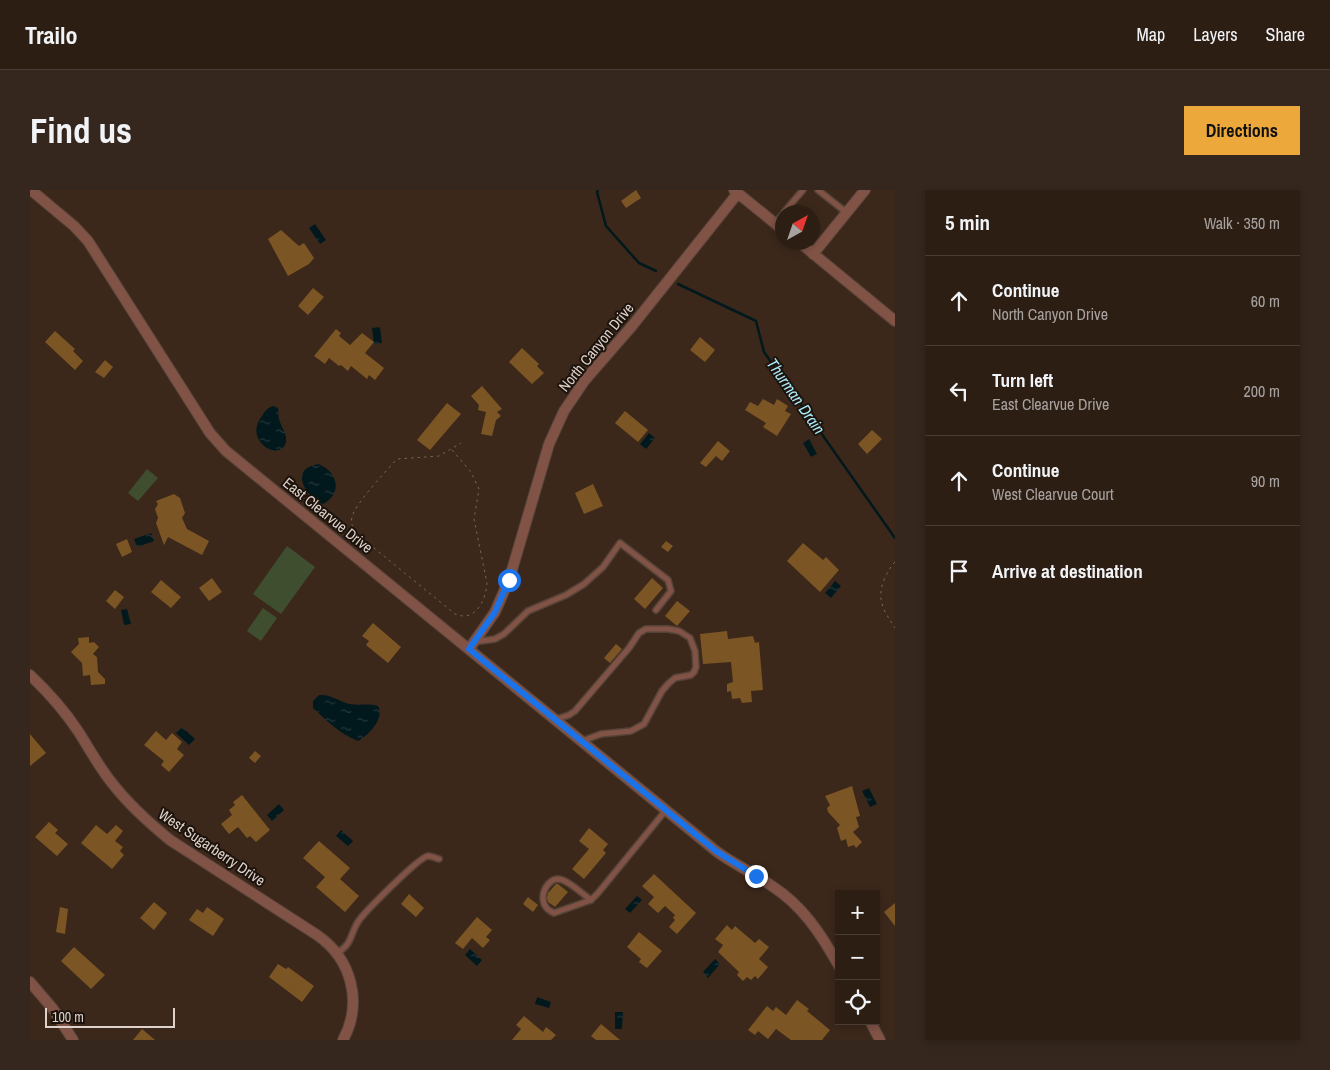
<!DOCTYPE html>
<meta charset="utf-8">
<style>
:root{--surface:#2d1e14;--page:#35271d;--text:#f1f3f6;--muted:#a7a2a0;--line:#483c34;--accent:#eda83b}
body{margin:0;font-family:"Archivo Narrow",sans-serif;background:var(--page);color:var(--text)}
.controls{position:absolute;right:15px;bottom:15px;display:grid;overflow:hidden;border-radius:0px;box-shadow:0 2px 8px #0003}
.controls button{width:45px;height:45px;display:grid;place-items:center;padding:0;border:0;border-bottom:1px solid var(--line);background:var(--surface);color:var(--text);font:25px sans-serif}
.compass{position:absolute;left:745px;top:15px;width:45px;height:45px;border-radius:50%;background:var(--surface);box-shadow:0 2px 8px #0003;rotate:40deg}
.scale{position:absolute;left:15px;bottom:12px;width:130px;box-sizing:border-box;padding-left:5px;border:2px solid #dfd2ca;border-top:0;font-size:14px;line-height:18px;white-space:nowrap;color:#dfd2ca;-webkit-text-stroke:4px #1c130d;paint-order:stroke}
.stop{position:absolute;width:15px;height:15px;margin:-11px;border:4px solid #1a73e8;border-radius:50%;background:#fff}
.stop.end{background:#1a73e8;border-color:#fff;box-shadow:0 1px 5px #0008}
.list{margin:0;padding:0;list-style:none}
h2{display:flex;justify-content:space-between;align-items:center;height:65px;margin:0;padding:0 20px;font-size:21px}
h2 small{font-size:16px;font-weight:400;color:var(--muted)}
.list li{display:grid;grid-template-columns:32px 1fr auto;gap:15px;align-items:center;box-sizing:border-box;height:90px;padding:0 20px;border-top:1px solid var(--line)}
.list b{display:block;font-size:19px;white-space:nowrap}
.list p{margin:0;font-size:16px;white-space:nowrap;color:var(--muted)}
.list em{font-size:16px;font-style:normal;color:var(--muted)}
.icon{flex:none;width:28px;height:28px;fill:none;stroke:currentColor;stroke-width:2;stroke-linecap:round;stroke-linejoin:round}
.map{position:relative;flex:none;width:865px;height:850px;overflow:hidden;border-radius:0px}
header{display:flex;align-items:center;gap:30px;box-sizing:border-box;height:70px;padding:0 25px;background:var(--surface);border-bottom:1px solid var(--line)}
header strong{font-size:24px}
nav{display:flex;gap:28px;margin-inline-start:auto;font-size:18px}
.intro{display:flex;align-items:center;justify-content:space-between;box-sizing:border-box;height:120px;padding:0 30px}
h1{margin:0;font-size:35px}
.button{padding:12px 22px;border-radius:0px;background:var(--accent);color:#111;font-size:18px;font-weight:700}
main{display:flex;gap:30px;padding:0 30px}
aside{flex:1;background:var(--surface);border-radius:0px;box-shadow:0 2px 8px #0003}
.map>svg:first-child{display:block}
.garden{fill:#3f4e2f}
.water{fill:url(#water-ripples)}
.lines{fill:none;stroke-linecap:round;stroke-linejoin:round}
.stream{stroke:#01181d;stroke-width:2.5}
.building{fill:#7b5524}
.service-casing{stroke:#564337;stroke-width:8}
.minor-casing{stroke:#564337;stroke-width:12}
.path{stroke:#77655a;stroke-width:1;stroke-dasharray:2.5 4;stroke-linecap:butt}
.service{stroke:#805346;stroke-width:5}
.minor{stroke:#805346;stroke-width:10}
.route{stroke:#1a73e8;stroke-width:6}
.labels{text-anchor:middle;dominant-baseline:central;stroke-width:4;stroke-linejoin:round;paint-order:stroke}
.street-label{font-size:15px;fill:#dfd2ca;stroke:#1c130d}
.water-label{font-size:16px;font-style:italic;fill:#abebf9;stroke:#1c130d}
</style>
<header>
<strong>Trailo</strong>
<nav><a>Map</a><a>Layers</a><a>Share</a></nav>
</header>
<div class="intro"><h1>Find us</h1><a class="button">Directions</a></div>
<main>
<div class="map">
<svg width="865" height="850" viewBox="0 0 865 850">
<defs>
<pattern id="water-ripples" width="26" height="14" patternUnits="userSpaceOnUse" patternTransform="scale(1.25)"><rect width="26" height="14" fill="#01181d"/><path d="M2 4q2-2 4 0t4 0M15 11q2-2 4 0t4 0" fill="none" stroke="#26393c"/></pattern>
</defs>
<rect width="100%" height="100%" fill="#3c281b"/>
<!-- garden -->
<path class="garden" d="M117,279l11,9 -20,23 -10,-8z
M257,356l28,21 -34,47 -28,-20z
M233,418l14,10 -16,23 -14,-10z"/>
<!-- water -->
<path class="water" d="M285,34l11,16 -6,4 -11,-16z
M350,137l2,16 -8,1 -2,-16z
M243,216l5,2c1,4 0,7 1,11 2,8 8,14 7,23 -5,21 -44,-1 -24,-26 3,-5 5,-8 11,-10z
M619,243l6,5 -9,11 -6,-5z
M779,249l8,15 -6,3 -8,-14z
M288,274c20,7 25,30 5,40 -17,-7 -35,-35 -5,-40z
M121,343l3,8 -17,6 -3,-8z
M805,391l6,5 -10,12 -6,-5z
M97,419l4,15 -7,1 -3,-15z
M289,505c12,-1 19,6 31,9 9,2 18,-1 28,2 7,12 -9,29 -20,35 -18,-7 -31,-20 -45,-33v-7z
M152,537l13,12 -6,6 -13,-12z
M839,598l8,16 -7,3 -8,-16z
M249,614l5,6 -12,11 -5,-6z
M311,640l12,11 -5,5 -12,-10z
M607,706l5,4 -12,13 -5,-4z
M440,759l12,11 -5,6 -12,-11z
M685,769l5,5 -12,14 -5,-6z
M507,807l14,5 -2,6 -14,-4z
M585,822h8l-1,17h-7z"/>
<g class="lines">
<!-- stream -->
<path class="stream" d="M568,0l-1,2 9,34 33,37 17,8
M648,94l78,37 8,31 131,186"/>
</g>
<!-- building -->
<path class="building" d="M606,0l5,8 -15,10 -5,-7z
M251,40l18,16 5,-3 10,15 -5,6 -21,12 -20,-37z
M283,98l11,9 -16,18 -10,-9z
M306,139l5,4 -2,3 11,9 12,-12 12,9 -9,11 19,15 -9,12 -6,-5 -2,4 -16,-13 -3,5 -7,-6 -2,1 -10,-8 -4,6 -11,-8z
M25,141l20,18 -2,2 10,10 -8,9 -30,-28z
M670,147l15,13 -10,12 -15,-12z
M492,158l17,16 -2,2 7,7 -12,11 -23,-22z
M75,170l8,7 -9,11 -9,-6z
M452,196l20,23 -5,3 4,4 -5,4 -4,16 -11,-2 5,-22 -8,-2 1,-5 -8,-9z
M733,209l11,6 3,-6 11,7 -3,5 6,3 -14,22 -14,-9 3,-4 -21,-13 5,-8 8,4z
M417,213l14,11 -31,36 -13,-10z
M595,221l23,19 -10,12 -23,-19z
M842,240l10,9 -15,15 -9,-10z
M688,251l12,10 -8,10 -6,-5 -10,11 -6,-4z
M563,294l10,22 -19,8 -9,-21z
M144,304l6,4 5,15 -3,5 5,11 22,12 -7,14 -34,-18 -4,8 -8,-22 2,-5 -3,-9 3,-5 -2,-3z
M97,349l5,13 -10,5 -6,-13z
M636,351l7,5 -5,6 -7,-5z
M773,353l20,17 3,-3 13,13 -19,22 -33,-31z
M182,388l10,14 -13,9 -10,-13z
M622,388l11,10 -18,21 -11,-10z
M131,390l20,17 -10,11 -20,-16z
M85,400l9,7 -9,12 -9,-8z
M647,411l13,10 -13,15 -12,-10z
M343,433l28,24 -13,16 -22,-18 3,-4 -7,-5z
M697,441l1,8 25,-3 2,7 4,-1 4,48 -12,1 1,11 -10,1 -2,-5 -8,1 -1,-8 -4,1v-8l6,-2 -2,-20 -28,2 -3,-30z
M59,447v6l5,-1 5,5 -6,7 4,3 1,15 7,7v5l-14,1 -1,-10 -7,1 -1,-13 -11,-11 8,-8 -1,-6z
M586,454l6,5 -12,14 -6,-5z
M126,541l10,9 6,-7 10,9 -5,7 7,6 -15,17 -8,-7 3,-4 -20,-16z
M0,544l16,19 -16,13z
M225,561l6,5 -6,7 -6,-5z
M822,596l8,30 -4,1 3,10 -6,5 9,10 -6,6 -2,-3 -6,2 -2,-8 -5,2 -4,-13 3,-3 -12,-13 -1,-4 3,-3 -5,-9z
M212,605l28,35 -14,12 -6,-6 -3,2 -9,-11 -9,7 -8,-10 11,-9 -3,-5 6,-5 -2,-3z
M19,632l9,8 -3,3 13,11 -11,12 -22,-19z
M66,635l11,9 9,-9 7,6 -8,10 8,6 -3,4 4,4 -12,14 -31,-26z
M559,638l19,16 -5,6 3,3 -22,26 -12,-10 17,-20 -10,-8z
M289,651l31,27 -10,11 19,17 -14,16 -29,-25 9,-10 -22,-19z
M624,684l42,39 -19,21 -8,-7 6,-7 -2,-2 2,-3 -10,-9 -7,7 -10,-9 6,-7 -12,-11z
M526,694h2l10,8 -13,15 -7,-5 -1,-4 1,-5z
M379,704l15,14 -8,9 -15,-13z
M498,707l10,8 -5,7 -10,-8z
M124,712l13,11 -13,17 -14,-12z
M865,713v23l-11,-14z
M30,717l8,2 -3,25 -9,-2z
M177,717l17,12 -11,17 -24,-16 8,-11 6,4z
M447,727l15,13 -6,7 4,3 -7,8 -11,-10 -9,11 -8,-6z
M697,735l5,5 3,-4 20,17 4,-4 10,8 -10,12 9,8 -10,12 -3,-3 -4,4 -4,-3 -4,4 -6,-6 2,-3 -21,-20 5,-7 -8,-6z
M609,742l23,19 -15,17 -8,-6 2,-3 -14,-12z
M44,757l31,28 -14,14 -30,-28z
M248,774l8,5 2,-2 26,19 -12,16 -33,-25z
M767,810l12,9 -2,2 23,19 -8,10h-31l-15,-11 -8,10 -10,-8 -3,4 -7,-5 19,-24 6,5 3,-4 10,8z
M494,826l19,16 3,-5 10,8 -5,5h-39l9,-11 -5,-4z
M571,834l19,16h-24l-5,-4z
M112,839l13,11h-22z"/>
<g class="lines">
<defs>
<path id="service" d="M788,0l29,23
M754,22l19,-22
M745,33l7,-8
M444,452l21,-3 9,-5 24,-23 38,-16 18,-11 19,-17 17,-24 48,37 3,11 -15,19
M527,529l12,-4 6,-4 54,-63 10,-15 7,-4h22l11,2 11,7 5,13 1,16 -2,5 -3,3 -16,3 -6,5 -7,8 -18,33 -13,7 -30,3 -19,7
M561,710c-9,-6 -22,-20 -33,-21 -13,0 -24,26 -4,34l37,-13 7,-7 68,-83
M307,763c18,-11 12,-20 23,-34 8,-10 59,-62 68,-63 3,0 8,2 11,3"/>
<path id="minor" d="M1,0l43,36 14,15 122,192 16,18 490,400c17,13 38,22 56,35 31,20 49,48 67,80
M704,0l48,39
M769,52l96,79
M783,64l52,-64
M439,459l26,-37 14,-32 40,-136 15,-33 21,-31 47,-54 106,-133
M0,485c18,17 34,35 48,56 11,17 21,36 34,52 17,22 36,39 58,57l147,95c35,24 46,68 26,105
M0,792l23,27 20,31
M840,831l10,19"/>
</defs>
<!-- service casing -->
<use href="#service" class="service-casing"/>
<!-- minor casing -->
<use href="#minor" class="minor-casing"/>
<!-- path -->
<path class="path" d="M422,260l19,22 8,17 -5,30 13,64c-1,16 -11,40 -32,31l-97,-79c-4,-5 -8,-11 -6,-18 3,-13 31,-42 41,-54l5,-4 41,-3 22,-13
M865,372c-5,5 -8,11 -11,18 -8,20 0,31 11,48"/>
<!-- service -->
<use href="#service" class="service"/>
<!-- minor -->
<use href="#minor" class="minor"/>
</g>
<g class="lines">
<!-- route -->
<path class="route" d="M479,390l-14,32 -26,37 247,202 40,25"/>
</g>
<g class="labels">
<!-- street labels -->
<g class="street-label">
<text transform="translate(566 157) rotate(-51)">North Canyon Drive</text>
<text transform="translate(298 325) rotate(39)">East Clearvue Drive</text>
<text transform="translate(182 657) rotate(34)">West Sugarberry Drive</text>
</g>
<!-- water labels -->
<g class="water-label">
<text transform="translate(766 206) rotate(55)">Thurman Drain</text>
</g>
</g>
</svg>
<div class="controls">
<button>+</button>
<button>−</button>
<button><svg class="icon" aria-label="locate" viewBox="0 0 24 24"><circle cx="12" cy="12" r="6"/><path d="M12 2v4M12 18v4M2 12h4M18 12h4"/></svg></button>
</div>
<svg class="compass" viewBox="-18 -18 36 36"><path d="M0-13l5 13h-10z" fill="#e53935"/><path d="M0 13l5-13h-10z" fill="#a7a2a0"/></svg>
<div class="scale">100 m</div>
<div class="stop" style="left:479px;top:390px"></div>
<div class="stop end" style="left:726px;top:686px"></div>
</div>
<aside>
<h2>5 min<small>Walk · 350 m</small></h2>
<ul class="list">
<li><svg class="icon" aria-label="ahead" viewBox="0 0 24 24"><path d="M12 20V5M6 11l6-6 6 6"/></svg><div><b>Continue</b><p>North Canyon Drive</p></div><em>60 m</em></li>
<li><svg class="icon" aria-label="left" viewBox="0 0 24 24"><path d="M17 20v-9H6M10 6l-5 5 5 5"/></svg><div><b>Turn left</b><p>East Clearvue Drive</p></div><em>200 m</em></li>
<li><svg class="icon" aria-label="ahead" viewBox="0 0 24 24"><path d="M12 20V5M6 11l6-6 6 6"/></svg><div><b>Continue</b><p>West Clearvue Court</p></div><em>90 m</em></li>
<li><svg class="icon" aria-label="arrive" viewBox="0 0 24 24"><path d="M6 21V4h12l-3 4 3 4H6"/></svg><div><b>Arrive at destination</b></div></li>
</ul>
</aside>
</main>
